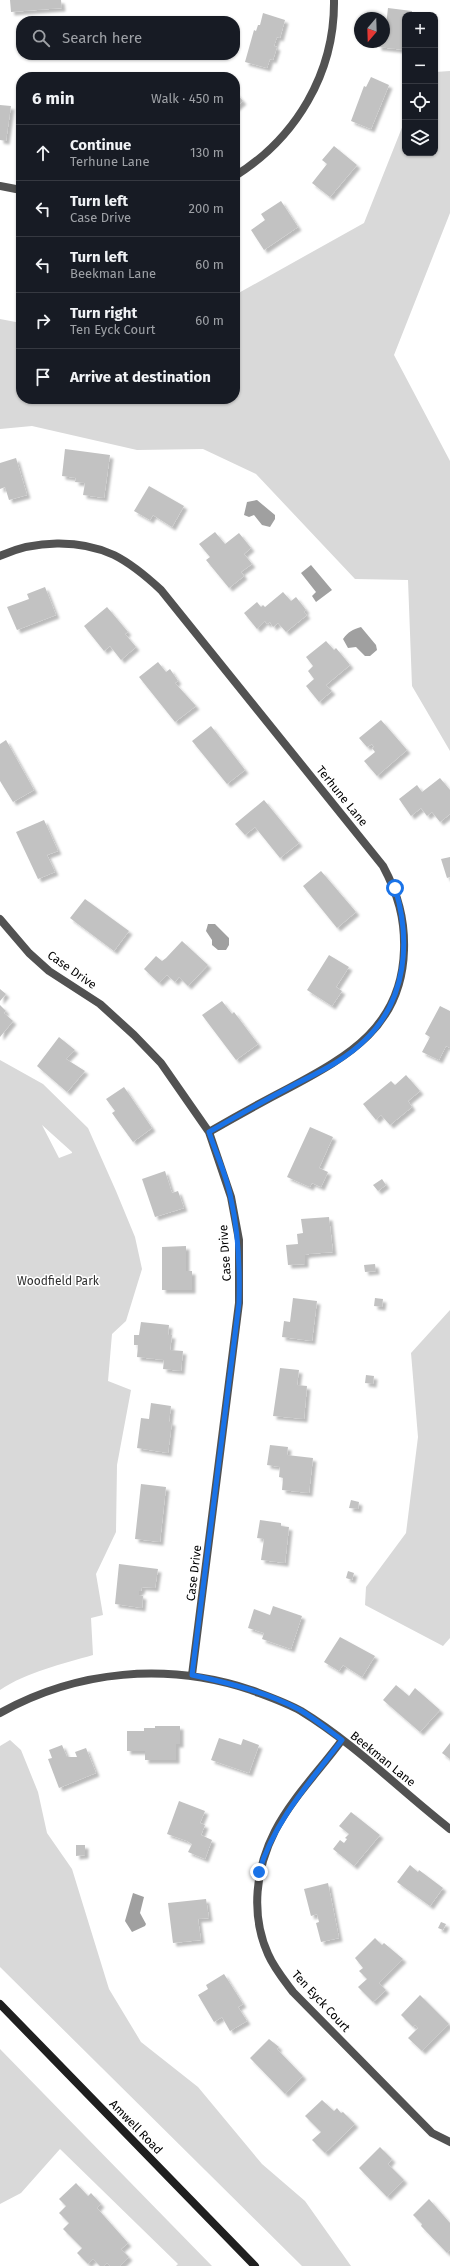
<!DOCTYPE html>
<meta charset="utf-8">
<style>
:root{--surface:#171b24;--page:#20242c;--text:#f1f3f6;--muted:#9ea1a6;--line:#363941}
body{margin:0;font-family:"Fira Sans",sans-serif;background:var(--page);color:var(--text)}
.controls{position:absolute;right:12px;top:12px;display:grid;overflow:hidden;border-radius:8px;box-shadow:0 1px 3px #0004}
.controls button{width:36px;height:36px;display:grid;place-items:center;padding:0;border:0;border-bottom:1px solid var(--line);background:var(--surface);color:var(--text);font:20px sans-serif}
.compass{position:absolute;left:354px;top:12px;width:36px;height:36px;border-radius:50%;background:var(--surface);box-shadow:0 1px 3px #0004;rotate:199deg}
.stop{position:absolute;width:12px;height:12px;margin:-9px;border:3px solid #1a73e8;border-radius:50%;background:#fff}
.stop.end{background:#1a73e8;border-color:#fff;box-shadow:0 1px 4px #0008}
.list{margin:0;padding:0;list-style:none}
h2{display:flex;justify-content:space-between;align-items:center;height:52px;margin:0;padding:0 16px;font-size:17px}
h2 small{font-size:13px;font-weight:400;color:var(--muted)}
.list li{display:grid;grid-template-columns:26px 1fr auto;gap:12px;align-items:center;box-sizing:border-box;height:56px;padding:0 16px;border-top:1px solid var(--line)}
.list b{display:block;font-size:15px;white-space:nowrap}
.list p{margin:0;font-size:13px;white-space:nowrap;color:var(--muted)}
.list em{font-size:13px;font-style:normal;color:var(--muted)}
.icon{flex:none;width:22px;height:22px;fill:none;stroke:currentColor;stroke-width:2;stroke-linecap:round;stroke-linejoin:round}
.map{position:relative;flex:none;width:450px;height:2266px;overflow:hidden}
.search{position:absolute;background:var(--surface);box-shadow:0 1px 3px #0004;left:16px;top:16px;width:224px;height:44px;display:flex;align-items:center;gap:10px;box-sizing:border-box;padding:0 14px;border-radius:16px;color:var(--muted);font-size:15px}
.panel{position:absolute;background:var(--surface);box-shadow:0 1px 3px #0004;left:16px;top:72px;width:224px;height:332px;border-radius:16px}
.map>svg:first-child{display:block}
.green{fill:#d9d9d9;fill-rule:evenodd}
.water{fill:#a0a0a0}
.building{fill:#c2c2c2;filter:url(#shadow)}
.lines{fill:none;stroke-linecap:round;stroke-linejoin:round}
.street{stroke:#525252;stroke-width:8}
.secondary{stroke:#1f1f1f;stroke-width:8}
.route{stroke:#1a73e8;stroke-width:5}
.labels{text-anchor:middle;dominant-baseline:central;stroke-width:3;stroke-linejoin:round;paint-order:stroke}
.street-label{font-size:12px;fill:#000;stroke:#fff}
.park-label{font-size:12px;fill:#303030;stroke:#fff}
</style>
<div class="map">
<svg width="450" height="2266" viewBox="0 0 450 2266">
<defs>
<filter id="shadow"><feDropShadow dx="3.5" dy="3.5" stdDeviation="1" flood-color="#0004"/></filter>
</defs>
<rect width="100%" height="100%" fill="#fff"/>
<!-- green -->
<path class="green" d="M450,71v142l-56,142 56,106v290l-38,-65 -4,-106 -53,-1 -99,-105 -53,-25 -66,1 -105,-24 -32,3v-110l21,4v76h214v-104l129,-72 41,-103v33h30v-81z
M0,1060l43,24 45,44 28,63 19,46 7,32 -16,52 -14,13 -4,47 23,9 -14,75 -1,67 -20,42 7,41 -12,3 2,37c-31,9 -66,17 -93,35zM42,1125l30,27v1l-13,5z
M450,1310v328l-7,8 -78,-41 1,-18 40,-54 12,-96 -7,-84z
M10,1740l11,10 17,42 9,41 25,36 37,120 32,53 57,45 64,77 43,37 46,65h-49l-302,-299v-221z
M0,2049l212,217h-36l2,-2 -118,-115 -39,44 -21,11z"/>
<!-- water -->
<path class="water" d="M257,500l18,15v4l-5,8 -8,-2 -8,-10 -5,2 -5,-2 3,-13z
M311,565l21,25 -16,12 -4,-6 4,-4 -15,-19z
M361,627l15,18 1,5 -7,6h-5l-9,-9 -8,1 -5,-9c6,-8 9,-9 18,-12z
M208,924h7l14,14v7l-3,5h-8l-6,-5v-5l-6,-9z
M133,1893l11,4 -4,16 6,11 -1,2 -13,6 -7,-11z"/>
<!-- building -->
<path class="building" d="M10,0h51l1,8 -51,4z
M388,8l24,3v4h-7v35l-27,-3v-5h6z
M263,13l22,7 -5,18 -3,-1 -3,9 3,1 -4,13 -3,-1 -3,9 -22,-6 9,-32 2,1 2,-6h2z
M371,77l18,8 -18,44 -20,-8 13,-35 2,1z
M235,92l8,9 -8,7z
M0,105l11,1 -5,35 -6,-1z
M334,146l23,19 -27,32 -18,-14 15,-19 -5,-4z
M281,201l17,26 -34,23 -13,-20 14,-10 -4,-6z
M65,449l45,6 -6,43 -21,-3 2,-12 -10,-1 1,-4 -14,-2z
M16,458l11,37 -18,5 -4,-13 -5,2v-26z
M149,486l35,20 -12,21 -19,-12 -3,5 -16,-9z
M215,532l10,12 14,-11 12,15 -7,6 8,10 -11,8 3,4 -15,12 -23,-28 4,-3 -11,-13z
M45,587l11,28 -39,15 -10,-23 22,-8 -2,-5z
M283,592l8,9 5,-4 10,13 -2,2 3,3 -21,17 -8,-9 -5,4 -3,-5 -3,2 -2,-3 -8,8 -13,-16 13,-11 4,5 2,-2 2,2z
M107,607l21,25 -3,2 11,13 -15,13 -11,-14 -6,5 -20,-25z
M326,641l8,9 2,-2 14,17 -24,20 6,6 -13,11 -13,-16 8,-7 -6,-8 5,-5 -7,-9z
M158,662l8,10 4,-3 8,12 -3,2 21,23 -21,16 -36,-45z
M381,720l26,30 -30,26 -13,-15 11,-9 -3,-4 2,-1 -2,-3 -5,3 -8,-9z
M211,726l34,44 -18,14 -35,-43z
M6,740l28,50 -21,12 -13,-21v-37z
M440,778l10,12v24l-10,8 -8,-10 -5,4 -6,-8 -10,8 -12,-17 18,-14 5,7z
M264,800l35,43 -19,15 -25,-31 -10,8 -10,-11z
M44,820l14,31 -11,4 8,17 -17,7 -22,-47z
M450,857v20l-3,1 -6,-19z
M321,871l35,41 -19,16 -34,-42z
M85,899l44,32 -15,20 -44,-33z
M182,941l26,24 -20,21 -9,-9 -4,5 -8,-7 -8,8 -15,-14 12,-13 6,5 4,-3z
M329,955l20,12 -13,20 6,4 -10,15 -25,-16z
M0,989l6,5 -6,7z
M222,1001l10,13 2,-2 24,32 -22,16 -34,-45z
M0,1005l6,6 -2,2 9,8 -13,16z
M440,1006l10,5v37l-4,-2 -7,14 -17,-8 8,-15 -5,-3z
M59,1037l16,13 -9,9 19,12 -18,21 -30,-26z
M406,1075l14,16 -12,10 4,6 -22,18 -9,-10 -5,5 -13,-16 28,-23 4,4z
M124,1087l28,41 -19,14 -21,-29 3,-2 -9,-12z
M310,1127l23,10 -14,31 9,4 -7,15 -9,-4 -2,4 -23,-10z
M165,1171l7,22 6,-2 6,17 -29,9 -13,-38z
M382,1179l4,6 -8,6 -5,-6z
M329,1217l4,35 -24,2 -4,1v9l-17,1 -2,-20 12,-1 -1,-10 6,-1 -2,-14z
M186,1246v25h6v19h-30v-43z
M375,1264l1,7 -11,1 -1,-7z
M293,1298l24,3 -5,40 -30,-4 2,-16 6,1z
M375,1298l8,1 -1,8 -8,-1z
M141,1322l28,3 -1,10h4l-2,15 13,1 -2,20 -18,-2 1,-9 -27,-3 1,-12h-4v-10h5z
M280,1368l19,2 -2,15 10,1 -3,33 -31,-3z
M366,1375l8,1 -1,8 -8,-1z
M151,1403l20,3 -2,16h3l-4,31 -31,-5 4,-30 8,1z
M270,1445l18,2 -1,8 26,3 -4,35 -27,-3 1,-12 -4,-1 1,-10 -13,-2z
M141,1484l25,3 -6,55 -25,-3z
M351,1500l8,2 -1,7 -9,-1z
M260,1520l21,3v3l8,1 -4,36 -24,-3 3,-21 -7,-1z
M119,1564l39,5 -3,19 -13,-1 -1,4h-2v4l4,1 -1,12 -27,-4z
M348,1571l6,2 -2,7 -6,-2z
M273,1606l29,10 -11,33 -29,-10 2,-6 -16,-5 6,-19 16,6z
M340,1637l35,19 -13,21 -19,-12 -4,6 -15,-9z
M396,1685l13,11 6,-8 25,22 -20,22 -37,-32z
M155,1726h25v18h-4v16h-31v-9h-18v-20h17v-3h11z
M219,1738l22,7 2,-6 16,6 -10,28 -38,-13z
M450,1743v16l-8,-6z
M62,1745l5,12h10l-2,-5 11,-4 10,25 -37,15 -11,-29 4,-1 -3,-8z
M179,1801l26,10 -5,12 5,2 -4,10 11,5 -7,19 -17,-7 4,-8 -5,-3 -20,-7z
M351,1812l29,23 -26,31 -21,-17 7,-9 4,3 3,-4 -2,-1 4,-4 -10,-8z
M76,1845h9v10l-9,1z
M410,1865l8,7 1,-2 24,18 -13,18 -33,-24z
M328,1883l11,55 -18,4 -5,-19 3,-1 -2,-8 -6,2 -7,-27z
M206,1899l3,19 -11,1 3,21 -28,3 -5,-40z
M441,1922l5,2 -3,6 -5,-2z
M375,1938l7,7 2,-2 19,16 -24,24 7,7 -13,12 -15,-15 9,-8 -8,-8 4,-3 -8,-10z
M224,1974l19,30 -5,3 9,14 -17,10 -8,-14 -8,5 -16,-27 10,-6 -2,-4z
M420,1995l29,29 -27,27 -14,-13 10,-10 -3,-3 -2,2 -12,-12z
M269,2039l10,8 -2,2 26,27 -18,18 -35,-36z
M322,2100l12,11 3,-3 4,5 2,-1 12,12 -30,29 -13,-13 9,-8 -16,-16z
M380,2147l12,12 -4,5 16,16 -17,17 -28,-29z
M76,2183l12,13 3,-3 10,11 -4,4 31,35 -7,6 8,8 -9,9h-10l-3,-3 -3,3h-4l-7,-7 -5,5 -11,-11 5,-5 -19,-19 6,-6 -10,-10 7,-7 -7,-7z
M429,2199l21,24v27l-3,3 -26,-27 1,-2 -9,-9z"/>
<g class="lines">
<!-- street -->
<path class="street" d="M235,176c61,-38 100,-103 99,-176
M0,186l21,4
M0,556c34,-16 80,-17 114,-1 18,9 32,21 47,35l222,276c15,28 22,53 21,84 -2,76 -55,106 -115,138 -27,14 -54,29 -80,44
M0,919l29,34 20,18 51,33 34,31 27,28 48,69 22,65 8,43v63l-47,372
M0,1713c77,-43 167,-51 251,-23 16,6 34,12 50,21 54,33 99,79 149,118
M342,1740c-22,30 -50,58 -67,91 -19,37 -25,83 -7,123 6,14 16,26 25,38l139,141 18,9"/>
<!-- secondary -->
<path class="secondary" d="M0,2004l255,262"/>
</g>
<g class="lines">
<!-- route -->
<path class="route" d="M259,1872c15,-51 51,-90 83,-132 -14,-10 -27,-21 -42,-30 -34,-18 -71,-27 -108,-35l47,-372c1,-35 0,-69 -8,-104 -4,-23 -15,-45 -22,-67 28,-16 56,-32 85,-47 25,-13 51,-25 71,-45 42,-40 46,-100 30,-152"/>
</g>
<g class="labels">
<!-- street labels -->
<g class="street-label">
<text transform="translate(342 796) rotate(51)">Terhune Lane</text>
<text transform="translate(72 970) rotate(35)">Case Drive</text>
<text transform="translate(225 1253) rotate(-94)">Case Drive</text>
<text transform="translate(194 1573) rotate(-83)">Case Drive</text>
<text transform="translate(383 1759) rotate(39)">Beekman Lane</text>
<text transform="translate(321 2001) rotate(47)">Ten Eyck Court</text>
<text transform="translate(136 2127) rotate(46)">Amwell Road</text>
</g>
<!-- park labels -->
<g class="park-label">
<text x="58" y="1281">Woodfield Park</text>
</g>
</g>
</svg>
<div class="controls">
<button>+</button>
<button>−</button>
<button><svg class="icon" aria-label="locate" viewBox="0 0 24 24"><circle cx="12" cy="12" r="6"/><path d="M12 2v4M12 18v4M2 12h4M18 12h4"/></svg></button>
<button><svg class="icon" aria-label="layers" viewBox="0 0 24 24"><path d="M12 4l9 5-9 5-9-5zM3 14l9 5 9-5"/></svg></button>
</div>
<svg class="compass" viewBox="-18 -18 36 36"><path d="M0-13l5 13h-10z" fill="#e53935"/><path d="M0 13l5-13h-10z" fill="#9ea1a6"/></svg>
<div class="stop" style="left:395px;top:888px"></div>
<div class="stop end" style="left:259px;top:1872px"></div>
<div class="search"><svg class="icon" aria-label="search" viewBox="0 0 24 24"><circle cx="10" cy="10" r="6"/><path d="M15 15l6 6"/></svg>Search here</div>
<section class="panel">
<h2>6 min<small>Walk · 450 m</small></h2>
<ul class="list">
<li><svg class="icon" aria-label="ahead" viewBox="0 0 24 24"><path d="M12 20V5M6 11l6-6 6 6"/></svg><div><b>Continue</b><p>Terhune Lane</p></div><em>130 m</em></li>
<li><svg class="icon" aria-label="left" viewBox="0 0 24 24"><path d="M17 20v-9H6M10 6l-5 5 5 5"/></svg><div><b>Turn left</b><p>Case Drive</p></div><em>200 m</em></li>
<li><svg class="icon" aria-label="left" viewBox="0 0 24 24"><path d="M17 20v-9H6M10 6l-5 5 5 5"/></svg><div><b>Turn left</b><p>Beekman Lane</p></div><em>60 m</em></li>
<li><svg class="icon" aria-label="right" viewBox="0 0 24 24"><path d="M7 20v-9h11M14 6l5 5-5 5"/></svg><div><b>Turn right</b><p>Ten Eyck Court</p></div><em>60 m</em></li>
<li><svg class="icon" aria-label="arrive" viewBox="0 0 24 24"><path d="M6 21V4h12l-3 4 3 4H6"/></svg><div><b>Arrive at destination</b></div></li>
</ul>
</section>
</div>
